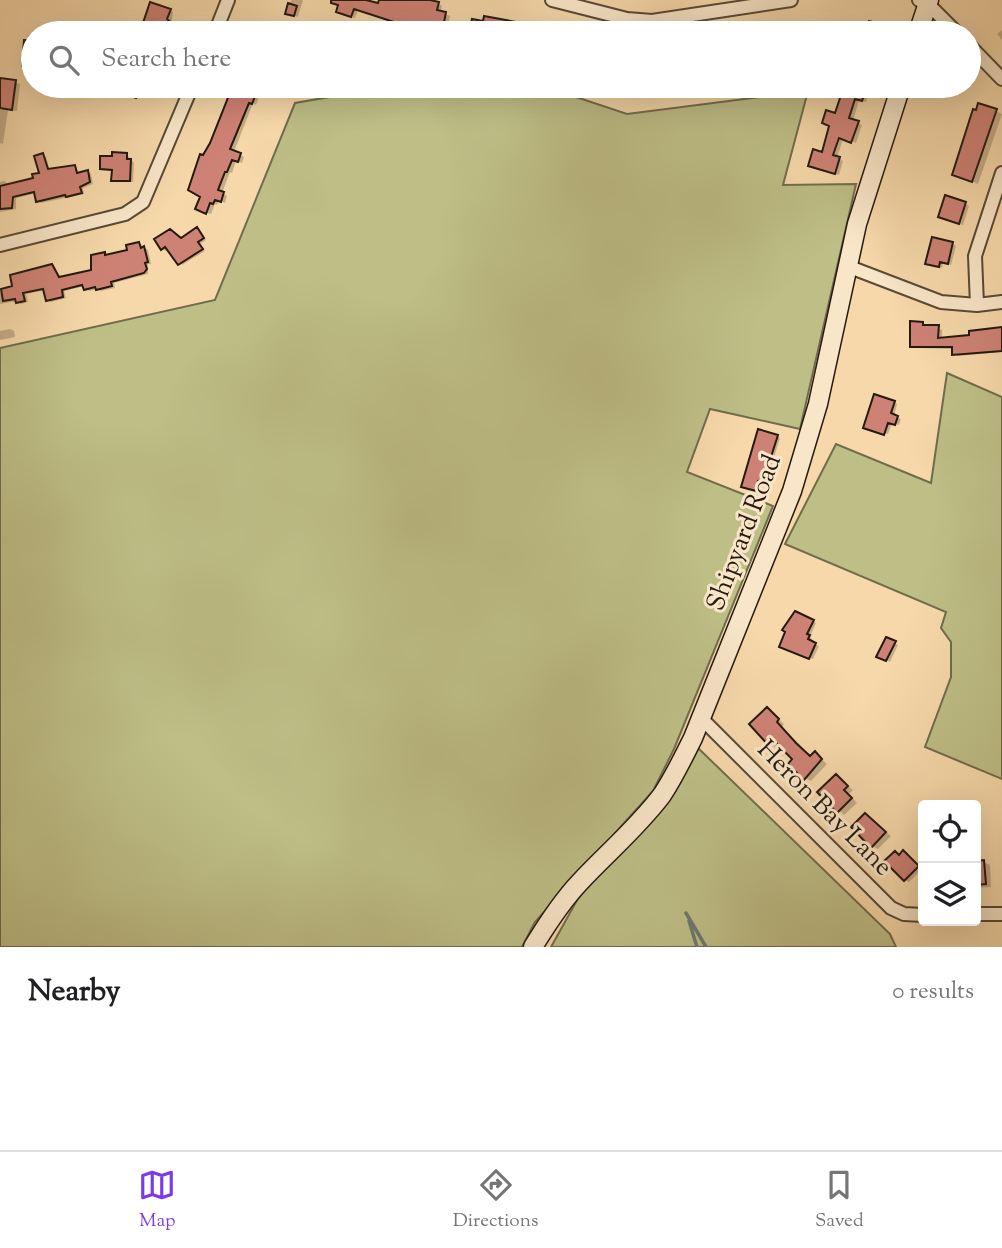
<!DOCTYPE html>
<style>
:root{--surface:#fff;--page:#f6f6f6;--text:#202124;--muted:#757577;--line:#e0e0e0;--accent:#7c3aed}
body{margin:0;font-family:"Sorts Mill Goudy",serif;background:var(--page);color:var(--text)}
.controls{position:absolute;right:21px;bottom:21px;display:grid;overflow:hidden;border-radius:7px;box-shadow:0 7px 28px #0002}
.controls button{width:63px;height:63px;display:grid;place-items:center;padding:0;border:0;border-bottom:2px solid var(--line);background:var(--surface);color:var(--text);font:35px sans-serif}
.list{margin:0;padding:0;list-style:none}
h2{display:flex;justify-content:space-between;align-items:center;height:91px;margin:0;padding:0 28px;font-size:30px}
h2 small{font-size:23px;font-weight:400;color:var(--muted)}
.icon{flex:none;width:38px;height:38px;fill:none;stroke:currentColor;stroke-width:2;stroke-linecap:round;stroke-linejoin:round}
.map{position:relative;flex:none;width:1002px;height:947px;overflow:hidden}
.search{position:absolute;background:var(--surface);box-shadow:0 7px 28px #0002;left:21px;right:21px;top:21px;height:77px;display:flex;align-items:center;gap:18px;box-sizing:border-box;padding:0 24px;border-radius:38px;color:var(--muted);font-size:26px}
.sheet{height:203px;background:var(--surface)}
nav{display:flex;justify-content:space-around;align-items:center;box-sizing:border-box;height:98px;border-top:2px solid var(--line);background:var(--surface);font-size:19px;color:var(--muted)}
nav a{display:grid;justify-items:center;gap:4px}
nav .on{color:var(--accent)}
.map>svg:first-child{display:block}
.green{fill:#bebe87;stroke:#716c4c;stroke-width:2}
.shadow{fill:#0003}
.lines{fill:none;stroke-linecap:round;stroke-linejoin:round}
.stream{stroke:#6e7971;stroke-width:3.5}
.building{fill:#ce8275;stroke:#241a10;stroke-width:2}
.street-casing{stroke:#584a36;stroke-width:16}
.secondary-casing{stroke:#241a10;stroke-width:21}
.street{stroke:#f9e6c8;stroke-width:12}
.secondary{stroke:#f9e6c8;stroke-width:18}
.labels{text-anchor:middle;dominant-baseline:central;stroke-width:6;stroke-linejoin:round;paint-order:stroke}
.street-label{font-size:26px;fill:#241a10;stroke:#f9e6c8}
</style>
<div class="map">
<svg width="1002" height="947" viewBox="0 0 1002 947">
<rect width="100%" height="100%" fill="#f6d8aa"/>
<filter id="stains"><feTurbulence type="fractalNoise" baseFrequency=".00286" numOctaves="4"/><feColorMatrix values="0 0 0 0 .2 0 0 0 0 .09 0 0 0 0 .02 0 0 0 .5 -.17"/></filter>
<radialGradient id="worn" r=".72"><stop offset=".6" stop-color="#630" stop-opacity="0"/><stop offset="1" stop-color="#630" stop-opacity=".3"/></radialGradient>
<!-- green -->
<path class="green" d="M393,86h150l84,28 181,-23 -25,94 73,-1 -56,245 -90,-20 -23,63 86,34 -99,243 -21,42 -118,131 -13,25h-522v-599l215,-48 80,-197z
M947,373l55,24v382l-77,-32 26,-70v-35l-10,-14 5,-16 -161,-68 51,-100 95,39z
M697,747l193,187 6,13h-345l30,-54 84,-87z"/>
<!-- shadow -->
<path class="shadow" d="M291,0h12l-5,17 -11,-4z
M339,0h21l20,6 1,-6h41l16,3 4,3 -2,6 10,4 -4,17h-15v-4l-73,-19 -3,8 -14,-4z
M170,10l3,2 -2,14 9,7h-28l-9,-5z
M473,21l70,11 5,1h-78z
M870,23l11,4 8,6h-29l1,-2 6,2z
M1002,30v10l-5,-6z
M28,35h5v34l-9,-4z
M0,80l20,4 -3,27 -9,-1 -5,34 -3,-1z
M126,86h19l-5,12 -9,-3 -2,-8z
M231,86h32l-7,19 -3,-2 -19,49 10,5 -2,6 -6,-2 -4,12 -2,-1 -8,21 5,3 -2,7 -6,-3 -2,5 -2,-1 -4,10 -10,-3 2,-54 8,-13 20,-49 -3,-2z
M639,86h16v2z
M839,86h32l-5,16 -7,-2 -6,21 9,4 -6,18 -13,-4 -6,19 6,3 -4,14 -25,-8 9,-13 20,-59 -6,-3z
M996,111l6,3 -24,70 -18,-7 17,-64z
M43,155l3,2 4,14 25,-4 5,7 7,-2 4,2 2,10 -10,4 1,6 -43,9 -3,-3 -2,-7 -20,5v11l-16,3v-30l5,-1 4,5 26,-6 6,-6z
M127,155l7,8 -1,19h-16l-4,-2 1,-10 -12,-2z
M965,204l4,2 -6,19 -20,-7z
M197,229l9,11 -6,4 5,7 -23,14 -14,-16 -2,2 -4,-2 11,-16 9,6z
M139,244l9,6 3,14h-3v10l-34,9 1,5 -14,3 -4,-2 -8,2 -4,-5 -21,5 2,7 -15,4 -3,-2 -3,-10 -19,4 2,8 -7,2 -4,-3 -17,3v-12l51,-26 4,2 5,9 32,-6 12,-17 5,2 21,-4z
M953,244l3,2 -5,19 -8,-2 -1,5 -15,-5z
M922,323l20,7v9l29,-2 31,-9v24l-44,4 -4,-2 -1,-5 -37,-1 -5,-2z
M10,329l4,2 1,6 -15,3v-9z
M894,402l3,2 -3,12 7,3 -2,6 -7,-2 -4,11 -21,-6z
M777,436l3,2 -14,45 -4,-1 -3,9 -12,-3z
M795,613l21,10 -6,14 2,2v4l7,3 -6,13 -29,-11z
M887,639l11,6 -8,17 -11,-6z
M767,709l17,15 -2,3 30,30 3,-4 12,11 -16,17 -6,-3 -10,-19 -15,-15 -4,4 -6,-4z
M836,776l17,14 -4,4 8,9 -13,12 -24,-23z
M866,815l25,21 -13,13 -6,-3z
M899,855h8l15,14 -13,13 -4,-2z
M976,862h8l6,3 1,22 -15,1z"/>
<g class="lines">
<!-- stream -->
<path class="stream" d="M686,913l20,34
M689,921l8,26"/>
</g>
<!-- building -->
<path class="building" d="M331,0h35l12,3 1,-3h51l9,2 -2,8 9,2 -4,21h-14l1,-4 -29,-5 -46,-15 -3,8 -15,-5 2,-7 -7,-2z
M150,2l21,7 -4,10 6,5 -3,9h-18l-11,-4z
M288,3l9,3 -3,10 -9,-2z
M484,16l70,13 -1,4 -84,-1 3,-13 11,2z
M869,21l13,4 -3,8h-14z
M24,40l9,1v26l-11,-1z
M0,78l16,2 -4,30 -12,-2z
M128,86h12l-4,12 -11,-4z
M230,86h29l-7,18 -3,-1 -19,46 11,4 -3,9 -6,-2 -5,12h-2l-7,18 6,2 -3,10 -6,-2 -2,4 -3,-1 -4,11 -11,-5 5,-12 -12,-7 12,-36 3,1 7,-12 19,-48 -3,-1z
M837,86h30l-5,15 -7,-2 -6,19 10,3 -8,22 -12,-5 -6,17 7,2 -5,17 -27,-8 5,-17 9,3 7,-26 -7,-3 4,-13 9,3 6,-18 -6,-2z
M978,103l19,6 -25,73 -20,-7 21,-66 3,1z
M112,152l15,1v6h4l-1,22h-19l1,-11 -12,-1v-13h12z
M43,153l5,16 27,-4 2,8 11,-3 2,12 -10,5 2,6 -16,4 -1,-2 -29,7 -2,-10 -21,5 -1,11 -12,1v-23l33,-8 -1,-4 7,-1 -5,-17z
M945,195l21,7 -7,22 -21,-7z
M197,227l7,11 -6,4 5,7 -25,16 -13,-18 -4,3 -7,-11 16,-10 11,9z
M932,237l21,5 -5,22 -8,-2 -1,5 -14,-3z
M139,242l2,6 3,-2 4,16 -3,1 2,6 -3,4 -33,9 1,4 -16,4 -1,-3 -11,3 -2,-5 -20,5 1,7 -17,4 -3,-12 -20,4 2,8 -9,2 -1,-4 -12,2 -2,-12 11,-3 -2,-11 42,-11 7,13 32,-7v-15l14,-3v3l22,-5 -1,-5z
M910,321l13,1v3h16l-1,13 31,-3v-4l33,-4v24l-50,4v-8h-42z
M874,394l21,7 -4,12 7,3 -3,9 -7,-2 -4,12 -21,-7z
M758,429l20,6 -15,47 -5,-1 -2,10 -15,-4z
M795,611l19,9 -7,14 3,1 -2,4 8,4 -7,16 -30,-12 6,-15 -3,-2z
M886,637l10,4 -10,20 -10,-4z
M767,707l12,12 -2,3 19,21 14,13 5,-5 7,8 -18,21 -16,-16 4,-5 -18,-18 -5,5 -20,-22z
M836,774l12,12 -4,4 8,8 -15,15 -20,-21z
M865,813l21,19 -15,16 -20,-21z
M903,850l16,16 -15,15 -20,-20 11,-10 4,4z
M984,860l2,24 -10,1v-24z"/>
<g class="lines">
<defs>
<path id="street" d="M552,0l75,19 25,2 139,-21
M919,0l9,4 29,29
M215,33l13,-33
M969,45l33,34
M0,245l125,-31 18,-12 49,-116
M847,266l94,36 36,3 25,-3
M977,305l-2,-49 27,-83
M701,718l190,190 13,6 19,1
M976,914h26"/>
<path id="secondary" d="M918,33l11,-33
M533,947c14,-23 29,-46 47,-65 27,-29 58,-55 82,-87 12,-18 21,-37 31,-57l99,-247 26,-87 39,-180 44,-138"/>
</defs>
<!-- street casing -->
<use href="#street" class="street-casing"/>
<!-- secondary casing -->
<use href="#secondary" class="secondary-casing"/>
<!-- street -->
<use href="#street" class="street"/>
<!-- secondary -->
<use href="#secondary" class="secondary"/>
</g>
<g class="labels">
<!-- street labels -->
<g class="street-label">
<text transform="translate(745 533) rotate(-69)">Shipyard Road</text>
<text transform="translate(824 809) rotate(45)">Heron Bay Lane</text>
</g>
</g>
<rect width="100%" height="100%" filter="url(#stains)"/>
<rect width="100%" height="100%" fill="url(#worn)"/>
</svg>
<div class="controls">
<button><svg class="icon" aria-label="locate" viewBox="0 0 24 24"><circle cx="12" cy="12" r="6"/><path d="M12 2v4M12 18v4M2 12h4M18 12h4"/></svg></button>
<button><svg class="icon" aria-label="layers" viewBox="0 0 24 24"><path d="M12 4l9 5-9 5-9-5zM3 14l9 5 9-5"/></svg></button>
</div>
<div class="search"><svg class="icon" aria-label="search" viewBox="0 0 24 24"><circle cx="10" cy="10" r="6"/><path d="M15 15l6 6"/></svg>Search here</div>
</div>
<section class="sheet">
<h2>Nearby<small>0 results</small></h2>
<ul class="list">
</ul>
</section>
<nav>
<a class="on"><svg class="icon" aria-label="map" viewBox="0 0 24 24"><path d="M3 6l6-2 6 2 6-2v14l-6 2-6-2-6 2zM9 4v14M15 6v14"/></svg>Map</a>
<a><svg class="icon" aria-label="directions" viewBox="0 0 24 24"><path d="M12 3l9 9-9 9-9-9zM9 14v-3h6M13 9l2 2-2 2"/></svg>Directions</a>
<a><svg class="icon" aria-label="saved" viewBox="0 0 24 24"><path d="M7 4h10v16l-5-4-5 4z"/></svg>Saved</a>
</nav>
